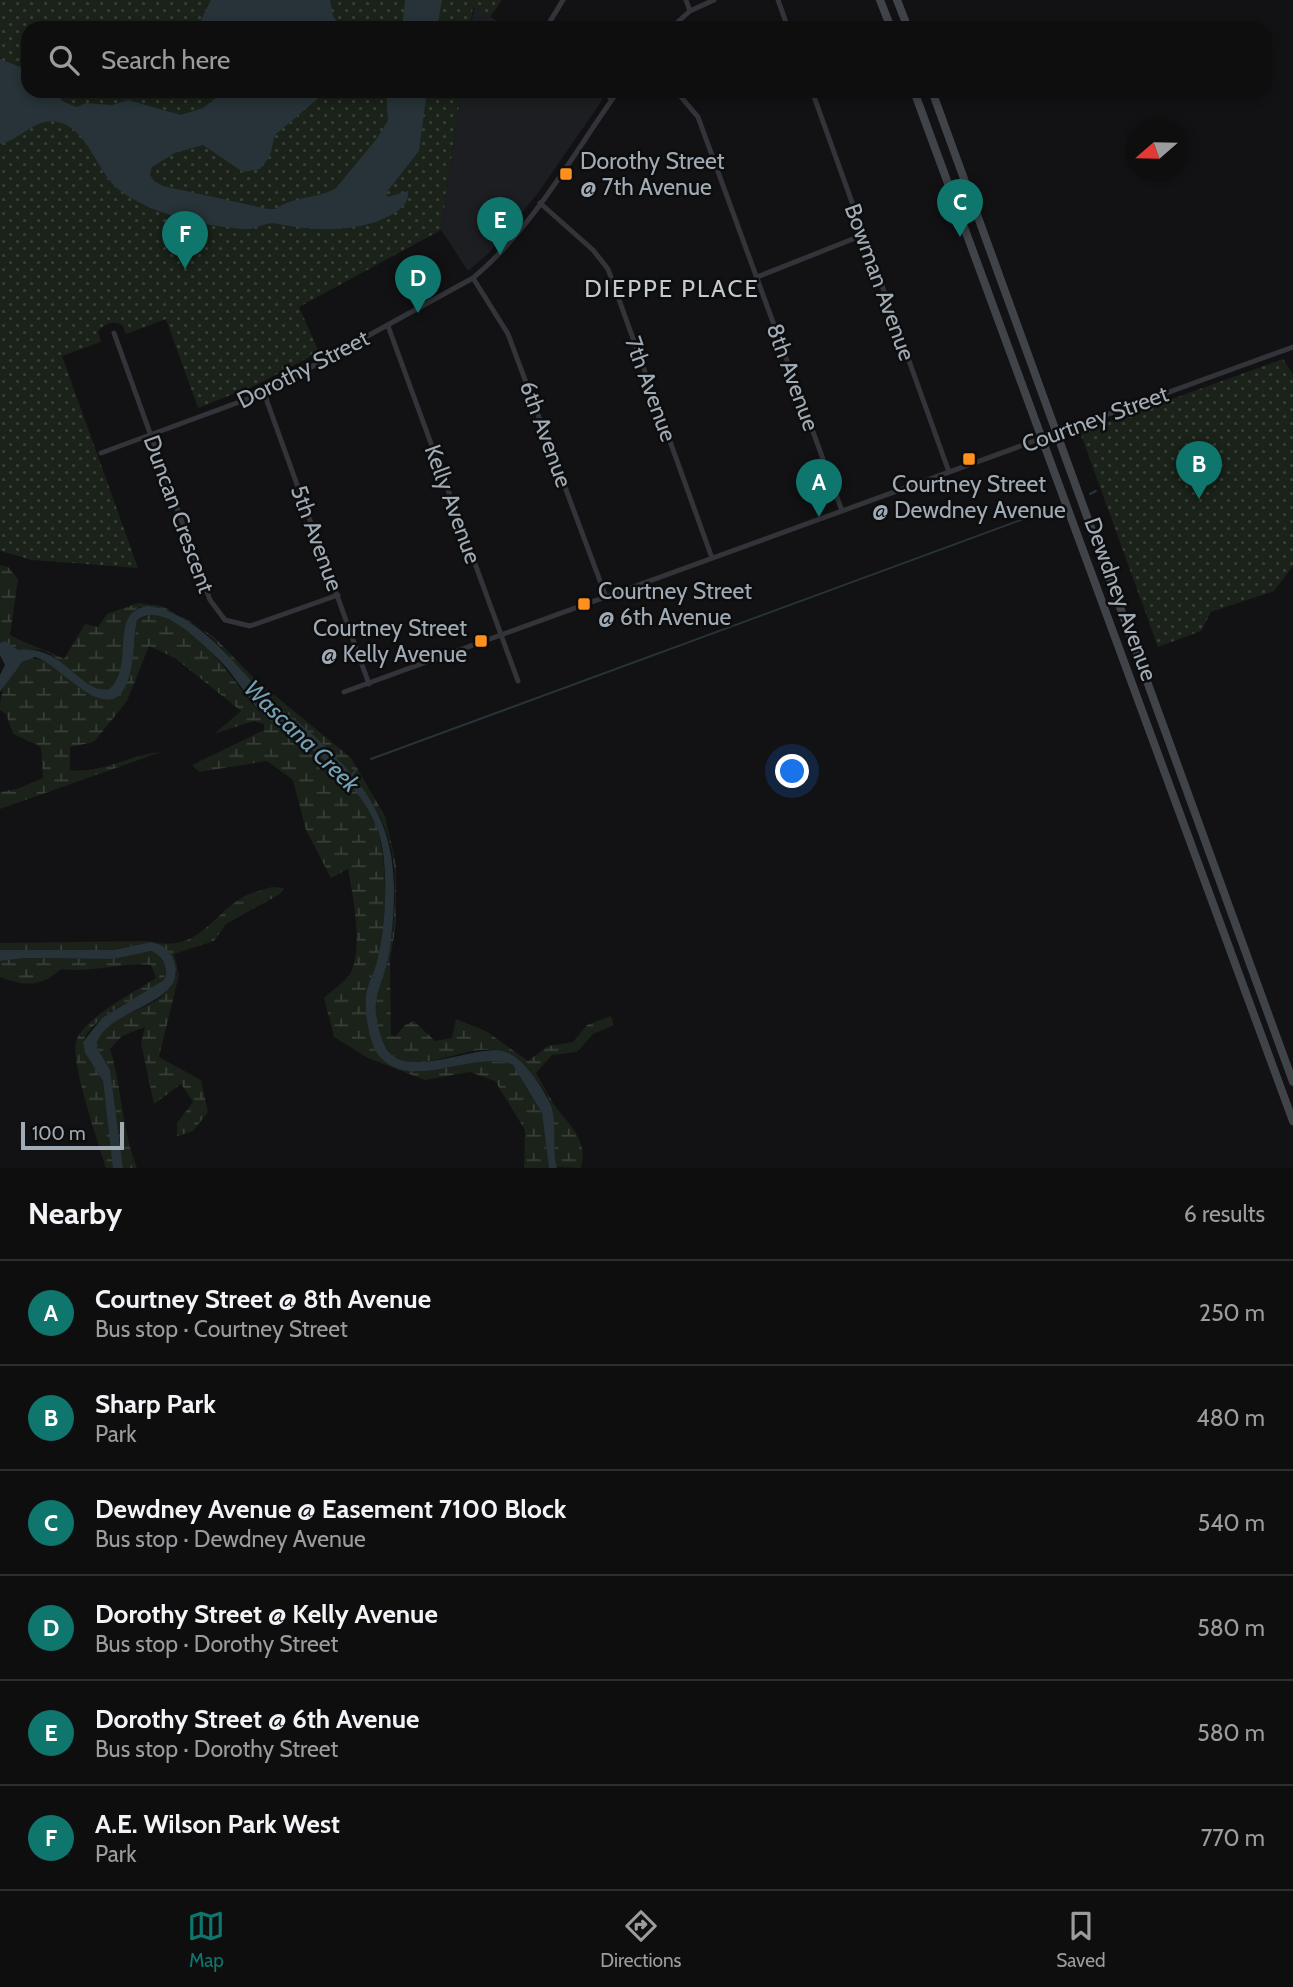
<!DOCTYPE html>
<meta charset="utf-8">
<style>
:root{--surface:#0e0e0f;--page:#171718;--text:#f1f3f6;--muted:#9b9c9e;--line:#2e2e2f;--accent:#0f766e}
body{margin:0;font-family:Cabin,sans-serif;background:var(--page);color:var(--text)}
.compass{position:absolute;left:1125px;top:119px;width:63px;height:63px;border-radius:50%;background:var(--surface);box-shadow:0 4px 10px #0003;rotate:250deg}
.scale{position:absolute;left:21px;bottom:18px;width:103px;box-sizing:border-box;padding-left:7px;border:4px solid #a1abb6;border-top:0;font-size:19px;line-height:24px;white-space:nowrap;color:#a1abb6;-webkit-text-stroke:5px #0d0d0e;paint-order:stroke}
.you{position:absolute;left:793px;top:772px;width:24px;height:24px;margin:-18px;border:5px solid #fff;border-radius:50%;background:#1a73e8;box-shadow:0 0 0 10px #1a73e833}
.badge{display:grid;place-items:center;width:46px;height:46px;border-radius:50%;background:var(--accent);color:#fff;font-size:23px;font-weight:700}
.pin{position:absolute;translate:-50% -58px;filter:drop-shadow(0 2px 4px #0008)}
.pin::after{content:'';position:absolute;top:37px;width:24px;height:21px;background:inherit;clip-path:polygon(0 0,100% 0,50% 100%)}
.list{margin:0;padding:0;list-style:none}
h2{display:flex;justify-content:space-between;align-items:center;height:91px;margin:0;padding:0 28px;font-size:30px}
h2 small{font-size:23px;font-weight:400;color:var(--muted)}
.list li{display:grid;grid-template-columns:46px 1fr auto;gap:21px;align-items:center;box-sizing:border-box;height:105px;padding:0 28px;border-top:2px solid var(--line)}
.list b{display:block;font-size:26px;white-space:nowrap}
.list p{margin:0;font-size:23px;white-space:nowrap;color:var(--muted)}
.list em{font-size:23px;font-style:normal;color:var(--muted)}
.icon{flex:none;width:38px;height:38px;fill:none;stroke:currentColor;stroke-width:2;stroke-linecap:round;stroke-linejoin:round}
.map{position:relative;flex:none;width:1293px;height:1168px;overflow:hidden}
.search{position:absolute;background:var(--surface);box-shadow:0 4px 10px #0003;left:21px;right:21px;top:21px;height:77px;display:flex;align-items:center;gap:18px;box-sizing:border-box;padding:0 24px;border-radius:21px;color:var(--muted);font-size:26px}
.sheet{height:721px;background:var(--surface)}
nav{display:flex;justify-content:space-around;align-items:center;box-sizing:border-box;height:98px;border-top:2px solid var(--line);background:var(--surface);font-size:19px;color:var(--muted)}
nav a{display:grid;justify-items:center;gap:4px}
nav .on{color:var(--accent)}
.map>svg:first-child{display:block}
.built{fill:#1d1e21}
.wetland{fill:url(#wetland-marsh)}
.park{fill:url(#park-dots)}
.water{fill:#273338}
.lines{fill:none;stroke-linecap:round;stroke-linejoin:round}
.stream{stroke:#273338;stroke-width:2}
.minor{stroke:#323439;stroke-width:5}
.secondary{stroke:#404449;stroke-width:8}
.poi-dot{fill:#ff901e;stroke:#0d0d0e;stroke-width:2.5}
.labels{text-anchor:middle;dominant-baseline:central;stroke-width:5;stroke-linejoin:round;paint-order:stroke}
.poi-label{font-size:23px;fill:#a1abb6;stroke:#0d0d0e;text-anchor:start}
.street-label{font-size:23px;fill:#a1abb6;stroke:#0d0d0e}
.neighbourhood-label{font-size:24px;letter-spacing:2px;fill:#c3c9d1;stroke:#0d0d0e}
.water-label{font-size:24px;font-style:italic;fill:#74a1b5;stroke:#0d0d0e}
</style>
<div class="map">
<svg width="1293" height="1168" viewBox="0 0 1293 1168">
<defs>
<pattern id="wetland-marsh" width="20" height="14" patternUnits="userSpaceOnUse" patternTransform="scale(1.75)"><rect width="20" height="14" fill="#1a2219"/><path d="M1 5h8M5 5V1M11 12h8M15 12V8" fill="none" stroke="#383f38"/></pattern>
<pattern id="park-dots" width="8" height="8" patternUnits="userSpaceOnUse" patternTransform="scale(1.75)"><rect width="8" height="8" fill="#1a2219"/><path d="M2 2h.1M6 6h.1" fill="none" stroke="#383f38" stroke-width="1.8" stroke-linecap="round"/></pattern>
</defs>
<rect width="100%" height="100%" fill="#121214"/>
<!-- built -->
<path class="built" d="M475,6l32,22h-37z
M461,91h130l12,8 -65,94 -49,60 -21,18 -27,-41z"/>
<!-- wetland -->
<path class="wetland" d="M0,565l8,2 10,12 -8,56c17,10 36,14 54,24l21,-35 13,3 9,-13 31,-11 24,3 51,30 42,43 96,79 34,58 11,49v59l-6,36 1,75 4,2 10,-12 9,-4 21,20 17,-3 4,-19 30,12 42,30 20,-15 25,-4 14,-17 24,-9 3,9 -21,9 -16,18 -25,3 -16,18c6,10 11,20 17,30 15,22 36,35 28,65l-25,-1c-4,-20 1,-44 -5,-63 -8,-23 -37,-51 -62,-54 -26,-4 -85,32 -104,-4 -20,-36 -3,-62 4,-96 6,-27 7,-58 5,-85 -8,-77 -76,-121 -130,-170 -28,-27 -53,-70 -93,-82 -10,-3 -21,-4 -32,-6 -28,20 -3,61 -30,82 -23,4 -42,-26 -61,-36 -10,-6 -17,-2 -28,-3 -6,0 -14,-6 -20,-7z
M152,614c52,11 79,67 111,102 8,7 19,11 27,17 30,23 65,48 82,82 17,36 16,107 5,146 -3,12 -10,23 -11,35 -2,17 3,49 15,61 33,36 93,-8 132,8l29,48 7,55h-25l1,-38 -30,-49 -25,-9 -45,8 -57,-22 -34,-21 -10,-39c8,-8 23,-17 27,-26 12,-25 2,-76 -3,-103l-17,9 -25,-48 -13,-50 -26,-19 -68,11 -7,-7 72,-35v-6l-10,-3 -40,13 27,-23 -66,-53 -26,-12 -22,55 -33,41 -24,5v23c30,4 60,-15 91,-18l-161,57v-17l17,-3 26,-11 -2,-31 -28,-13 -7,-20 -6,-4c0,-21 8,-39 27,-51 29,-6 47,35 81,40l23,-31 6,-48z
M272,887l12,1 -4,6 -54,30 -12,17 -40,13 5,21 -20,82 42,23 7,32 -15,19 -16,5v-13l16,-21 -12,-18 -27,20 -13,-61 4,-16 -23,9 -12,13c12,39 12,81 27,119h-14l-13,-97 -14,-25c6,-32 51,-33 69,-53 5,-5 8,-13 12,-19l-26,-32 -37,8h-114v-7l149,-2c50,13 60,-25 96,-45 8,-4 18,-6 27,-9z
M151,951l7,3 8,12 -2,14c-25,21 -65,29 -81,61l2,12 18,28 11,82 -1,5h-7c-7,-23 -36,-108 -30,-126 6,-23 60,-51 80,-64l-5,-13c-30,-3 -59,8 -90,4 -20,19 -37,17 -61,8v-16l25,-3 89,1z"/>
<!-- park -->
<path class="park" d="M0,0h502l-12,17 -17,-10 -3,21h-442v63h433l-20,139 -142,77 20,45 -63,33 -58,23 -32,-89 -40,15 -4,-9c-11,-4 -17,-2 -24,7l3,10 -39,14 76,212 -106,-8 -32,-9z
M1283,359l10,15v192l-19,25 -63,21 -10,19 -43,16 -78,-215z"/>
<!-- water -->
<path class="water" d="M211,0h119l3,16 9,12h-145z
M405,0h37l-5,28h-35z
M0,59l28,11v21h24l12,11 13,5 9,-4 26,2 16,-5 53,15 22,-7 22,-17h102l-52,44 -5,21 -10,13 -17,3 -40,-27 -28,8 -23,14 -2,8 4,6 9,5 105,23h8c17,-13 42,-10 60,-21l42,-51 10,-17 -2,-29h41l-8,60 -32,41v5l21,-6c3,17 -21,27 -36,32 -28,9 -66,7 -94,1 -12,-3 -20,5 -31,5 -37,-1 -102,-16 -130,-41 -21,-18 -29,-59 -59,-66 -23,-5 -37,18 -58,22z
M148,606c46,6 81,51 109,81 16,18 38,31 56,48 74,67 90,112 77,213 -6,41 -25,50 -6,96 16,40 90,0 119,7 19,5 37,33 46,50 10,18 2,47 8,67h-8l-7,-55 -29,-48c-39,-16 -100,28 -133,-8 -11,-12 -16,-45 -14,-61 1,-12 8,-23 11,-35 9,-33 12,-95 2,-127 -14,-44 -53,-74 -89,-101 -9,-7 -20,-10 -27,-18 -18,-19 -30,-44 -50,-61 -17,-16 -52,-52 -76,-34 -4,19 -2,41 -9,60 -18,53 -68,-17 -93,-23l-13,5 -22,30v-17l5,-10 -5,-10v-12l5,-2 13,9c47,-6 61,44 91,39 27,-21 -2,-78 39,-83z
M151,942c12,3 19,7 23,19 15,46 -70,46 -78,85l14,24 13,98h-10l-10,-87 -18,-28 -2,-11 19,-24 62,-38c5,-13 -1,-24 -13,-29l-37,8 -89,-1 -25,3v-11h114z"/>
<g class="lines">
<!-- stream -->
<path class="stream" d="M1090,494l6,-3
M371,759l677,-249
M351,776l6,-7"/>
<!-- minor -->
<path class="minor" d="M686,0l4,11
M778,0l10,28
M546,28l17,-28
M671,28l19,-17 24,-11
M601,91l11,8
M676,91l22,26 144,394
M812,91l137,381
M540,203l53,47 15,19 104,289
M757,277l106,-42
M473,278l35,56 98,263
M388,326l130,355
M114,333l96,267 15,20 25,6 88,-31
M264,393l105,291
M101,453l163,-60 209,-115c60,-50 100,-124 145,-187
M344,692l949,-345"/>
<!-- secondary -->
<path class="secondary" d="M880,0l11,28
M897,0l11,28
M914,91l379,1030
M932,91l361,991"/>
</g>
<!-- markers -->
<g class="poi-dot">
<rect x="559" y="167" width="14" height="14" rx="3.5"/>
<rect x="962" y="452" width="14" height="14" rx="3.5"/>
<rect x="577" y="597" width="14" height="14" rx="3.5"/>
<rect x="474" y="634" width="14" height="14" rx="3.5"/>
</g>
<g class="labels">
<!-- poi labels -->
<g class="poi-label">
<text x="580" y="161">Dorothy Street<tspan x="580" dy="26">@ 7th Avenue</tspan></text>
<text x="969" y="484" text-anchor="middle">Courtney Street<tspan x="969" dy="26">@ Dewdney Avenue</tspan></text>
<text x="598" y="591">Courtney Street<tspan x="598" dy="26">@ 6th Avenue</tspan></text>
<text x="467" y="628" text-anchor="end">Courtney Street<tspan x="467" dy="26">@ Kelly Avenue</tspan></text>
</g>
<!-- street labels -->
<g class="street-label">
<text transform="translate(880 282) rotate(70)">Bowman Avenue</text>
<text transform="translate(303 369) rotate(-27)">Dorothy Street</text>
<text transform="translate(793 377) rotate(70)">8th Avenue</text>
<text transform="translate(651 389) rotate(70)">7th Avenue</text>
<text transform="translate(1095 419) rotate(-20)">Courtney Street</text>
<text transform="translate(546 434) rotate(70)">6th Avenue</text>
<text transform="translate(453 504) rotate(70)">Kelly Avenue</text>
<text transform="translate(179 514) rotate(70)">Duncan Crescent</text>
<text transform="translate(317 538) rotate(70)">5th Avenue</text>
<text transform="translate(1121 599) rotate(70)">Dewdney Avenue</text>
</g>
<!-- neighbourhood labels -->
<g class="neighbourhood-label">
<text x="672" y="288">DIEPPE PLACE</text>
</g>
<!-- water labels -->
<g class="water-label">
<text transform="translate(302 736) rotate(44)">Wascana Creek</text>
</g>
</g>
</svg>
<svg class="compass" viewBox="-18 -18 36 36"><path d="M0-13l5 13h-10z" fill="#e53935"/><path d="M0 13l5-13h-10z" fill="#9b9c9e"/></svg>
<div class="scale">100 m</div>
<div class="you"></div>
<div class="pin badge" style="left:819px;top:517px">A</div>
<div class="pin badge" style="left:1199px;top:499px">B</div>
<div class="pin badge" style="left:960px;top:237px">C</div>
<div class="pin badge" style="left:418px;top:313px">D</div>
<div class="pin badge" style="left:500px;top:255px">E</div>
<div class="pin badge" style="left:185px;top:269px">F</div>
<div class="search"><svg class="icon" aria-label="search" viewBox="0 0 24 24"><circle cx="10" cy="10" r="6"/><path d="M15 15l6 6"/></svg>Search here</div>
</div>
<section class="sheet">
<h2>Nearby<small>6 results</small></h2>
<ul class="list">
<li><span class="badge">A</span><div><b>Courtney Street @ 8th Avenue</b><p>Bus stop · Courtney Street</p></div><em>250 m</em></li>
<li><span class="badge">B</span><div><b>Sharp Park</b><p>Park</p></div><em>480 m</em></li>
<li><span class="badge">C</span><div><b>Dewdney Avenue @ Easement 7100 Block</b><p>Bus stop · Dewdney Avenue</p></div><em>540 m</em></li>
<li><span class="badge">D</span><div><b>Dorothy Street @ Kelly Avenue</b><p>Bus stop · Dorothy Street</p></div><em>580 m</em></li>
<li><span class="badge">E</span><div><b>Dorothy Street @ 6th Avenue</b><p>Bus stop · Dorothy Street</p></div><em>580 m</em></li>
<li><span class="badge">F</span><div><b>A.E. Wilson Park West</b><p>Park</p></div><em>770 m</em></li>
</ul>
</section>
<nav>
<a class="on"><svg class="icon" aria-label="map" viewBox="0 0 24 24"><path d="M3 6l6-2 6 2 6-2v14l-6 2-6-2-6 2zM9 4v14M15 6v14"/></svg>Map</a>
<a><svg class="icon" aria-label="directions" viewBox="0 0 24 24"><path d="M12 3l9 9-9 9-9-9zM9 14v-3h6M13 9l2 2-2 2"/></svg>Directions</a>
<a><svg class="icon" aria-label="saved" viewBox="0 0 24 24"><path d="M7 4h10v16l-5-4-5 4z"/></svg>Saved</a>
</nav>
